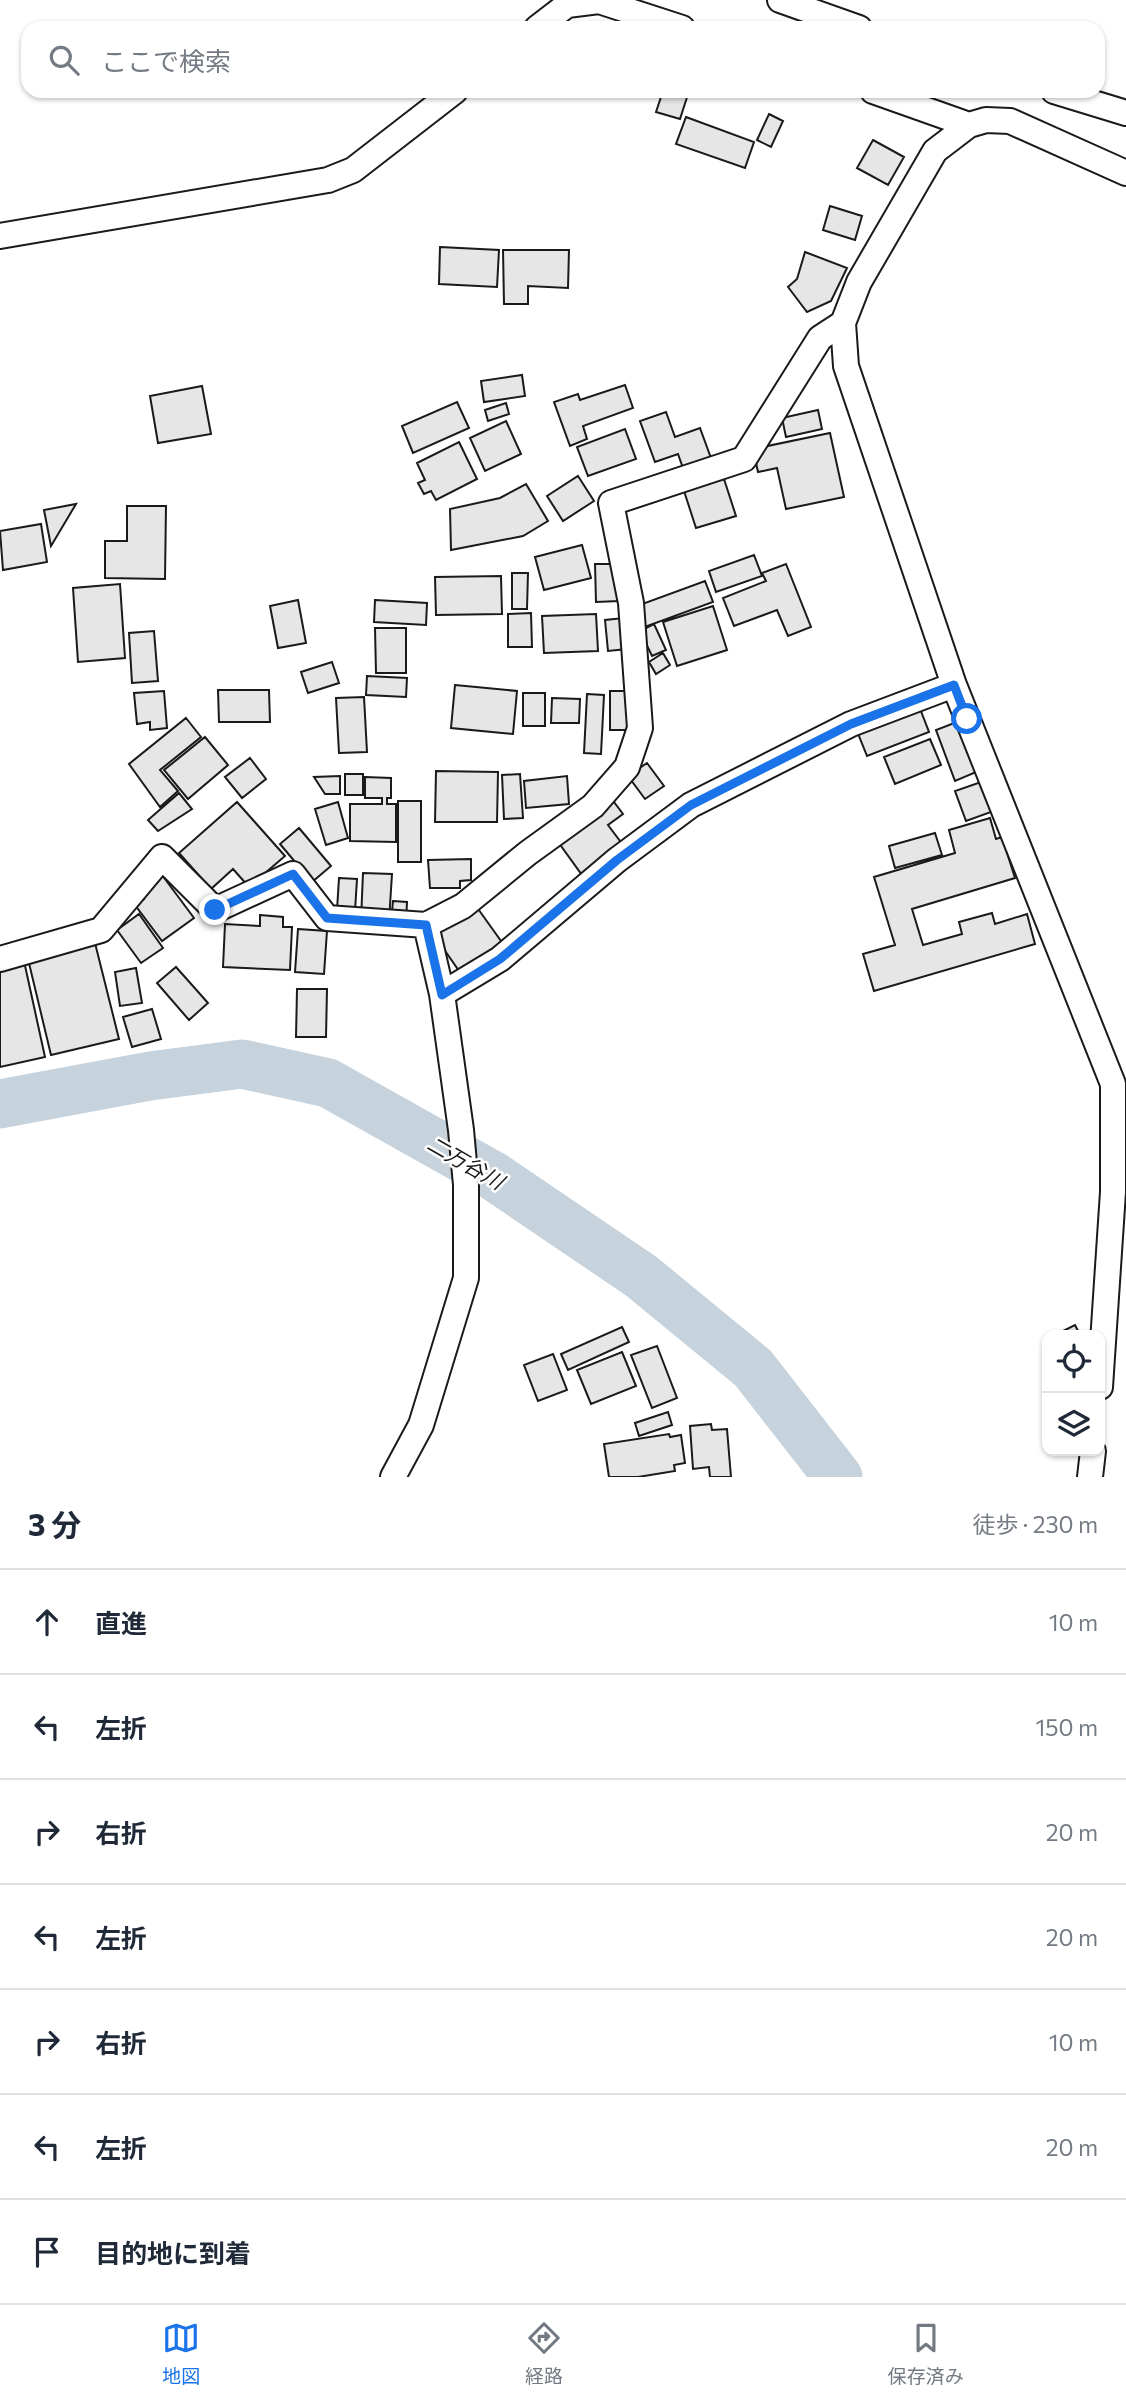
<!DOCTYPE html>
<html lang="ja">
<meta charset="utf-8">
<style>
:root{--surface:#fff;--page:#f2f2f3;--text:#1f2937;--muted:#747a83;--line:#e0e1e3;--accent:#1a73e8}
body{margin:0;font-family:Commissioner,"Noto Sans JP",sans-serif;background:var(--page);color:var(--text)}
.controls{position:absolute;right:21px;bottom:21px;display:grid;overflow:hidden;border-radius:14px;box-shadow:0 2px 5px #0004}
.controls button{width:63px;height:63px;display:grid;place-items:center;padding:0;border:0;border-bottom:2px solid var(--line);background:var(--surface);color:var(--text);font:35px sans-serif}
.stop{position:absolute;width:21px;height:21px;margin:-16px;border:5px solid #1a73e8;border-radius:50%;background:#fff}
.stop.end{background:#1a73e8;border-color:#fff;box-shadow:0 2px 7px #0008}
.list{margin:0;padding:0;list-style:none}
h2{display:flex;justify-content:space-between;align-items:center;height:91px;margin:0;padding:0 28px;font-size:30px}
h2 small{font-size:23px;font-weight:400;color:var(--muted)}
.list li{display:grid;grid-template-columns:46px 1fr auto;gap:21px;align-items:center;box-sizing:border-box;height:105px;padding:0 28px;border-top:2px solid var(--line)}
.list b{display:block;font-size:26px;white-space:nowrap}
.list em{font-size:23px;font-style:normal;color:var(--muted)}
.icon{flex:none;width:38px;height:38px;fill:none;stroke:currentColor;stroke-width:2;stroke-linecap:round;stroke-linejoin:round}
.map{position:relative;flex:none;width:1126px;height:1477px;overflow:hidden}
.search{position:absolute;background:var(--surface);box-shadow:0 2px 5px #0004;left:21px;right:21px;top:21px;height:77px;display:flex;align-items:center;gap:18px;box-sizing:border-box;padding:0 24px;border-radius:21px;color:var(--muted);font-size:26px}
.sheet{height:826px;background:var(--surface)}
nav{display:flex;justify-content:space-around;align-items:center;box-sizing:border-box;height:98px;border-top:2px solid var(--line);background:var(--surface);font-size:19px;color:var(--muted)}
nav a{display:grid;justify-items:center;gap:4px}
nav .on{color:var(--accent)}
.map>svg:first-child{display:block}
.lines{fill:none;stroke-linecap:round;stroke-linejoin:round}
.river{stroke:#c6d2dc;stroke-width:49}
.building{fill:#e6e6e6;stroke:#1a1a1a;stroke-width:2}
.street-casing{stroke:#1a1a1a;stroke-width:28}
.street{stroke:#fff;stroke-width:24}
.route{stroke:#1a73e8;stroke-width:9}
.labels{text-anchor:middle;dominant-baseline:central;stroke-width:5;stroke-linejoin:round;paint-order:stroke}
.water-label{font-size:21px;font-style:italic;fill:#1a1a1a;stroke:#fff}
</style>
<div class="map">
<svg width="1126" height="1477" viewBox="0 0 1126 1477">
<rect width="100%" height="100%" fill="#fff"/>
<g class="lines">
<!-- river -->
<path class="river" d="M0,1104l150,-28 92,-12 86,19 164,92 149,101 112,92 85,109"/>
</g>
<!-- building -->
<path class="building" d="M663,91h26l-9,28 -24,-7z
M769,114l14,7 -12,26 -14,-7z
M686,117l68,25 -9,26 -69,-24z
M873,140l31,17 -16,28 -31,-17z
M830,206l32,10 -7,24 -32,-10z
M440,247l59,3 -2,37 -58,-3z
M503,250h66l-1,38 -40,-2v18h-24z
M805,252l42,16 -16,33 -24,11 -19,-25 9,-8z
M522,375l3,21 -41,6 -3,-21z
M625,385l8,23 -50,18 4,13 -17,7 -16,-44 24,-8 2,6z
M202,386l9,48 -53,9 -8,-47z
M457,402l12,26 -56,25 -11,-27z
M506,403l3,11 -21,7 -3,-11z
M818,410l4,19 -36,8 -4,-19z
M666,412l9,25 25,-9 12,33 -28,10 -6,-17 -23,8 -15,-41z
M506,421l15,33 -36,17 -15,-33z
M625,429l11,30 -48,17 -11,-29z
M830,433l14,64 -58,12 -9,-41 -19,4 -5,-23z
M459,442l18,37 -41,21 -5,-9 -7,3 -6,-11 7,-3 -8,-17z
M578,476l16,25 -31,20 -16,-25z
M724,479l12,37 -40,12 -12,-37z
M526,484l22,37 -25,15 -72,14 -1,-41 50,-11z
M76,504l-25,42 -7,-36z
M127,506h39l-1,73 -60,-1v-37h22z
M41,524l6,38 -44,8 -3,-39z
M582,545l9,33 -47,12 -9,-33z
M754,555l8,21 -46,16 -7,-21z
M595,564h23l1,37 -23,1z
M786,564l25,63 -23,9 -11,-26 -43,16 -11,-28 43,-17 -4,-8z
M512,573h16l-1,36h-15z
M501,576l1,38 -66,1 -1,-38z
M705,581l8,21 -71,26 -8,-21z
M120,584l5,74 -47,4 -5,-74z
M298,600l8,43 -28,5 -8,-42z
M375,600l52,3 -1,22 -52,-3z
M713,606l14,44 -50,16 -14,-44z
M531,613l1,34h-24v-33z
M596,614l2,37 -54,2 -2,-37z
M624,618l3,31 -19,2 -3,-31z
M654,624l12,26 -14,6 -12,-25z
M375,628h31v45h-30z
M154,631l4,50 -26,2 -3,-50z
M663,653l7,12 -14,9 -7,-12z
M332,662l7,21 -31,10 -7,-21z
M367,676l40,2 -1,19 -40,-2z
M455,685l62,6 -4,43 -62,-6z
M218,690h51l1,32h-51z
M164,691l3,37 -17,2v-8l-13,2 -3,-31z
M610,691h22v39h-22z
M523,693h22v33h-22z
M587,694l17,1 -3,59 -17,-1z
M364,697l3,55 -28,1 -3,-55z
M552,698l28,1 -1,24h-28z
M919,706l10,26 -62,24 -10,-25z
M186,718l15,19 -41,33 18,21 -18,16 -31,-43z
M962,720l19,50 -26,11 -19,-51z
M205,737l23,28 -40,34 -24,-29z
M930,739l11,26 -46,19 -11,-27z
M250,758l16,21 -24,19 -17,-21z
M647,763l17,23 -19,13 -17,-23z
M436,771l62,1 -1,50h-62z
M345,774h18v21h-18z
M520,774l3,44 -19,1 -2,-44z
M340,776v18h-15l-11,-17z
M567,776l2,28 -43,4 -2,-27z
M365,777l26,1v20h-4v6h9v38l-46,-1v-37h32v-6h-17z
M981,782l10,30 -25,9 -11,-30z
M179,793l13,16 -34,22 -10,-11z
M611,798l12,16 -15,11 15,20 -41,30 -26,-36z
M398,801h23v61h-23z
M237,802l48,54 -36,31 -16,-18 -22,20 -32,-36z
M338,802l10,36 -22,7 -11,-36z
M990,818l6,21 6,-2 13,41 -103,31 11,36 39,-11 -3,-12 33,-9 3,11 32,-10 8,30 -161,47 -11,-37 32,-9 -21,-68 81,-24 -6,-23z
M299,828l32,38 -19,16 -32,-38z
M935,833l7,22 -47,13 -6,-22z
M471,859v21l-11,1v7h-30l-2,-28z
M363,873l29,1 -3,47 -28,-1z
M162,875l32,43 -32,23 -27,-36 9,-6 -5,-7z
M339,878l18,1 -2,32 -18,-1z
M393,901l14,1 -1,21 -15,-1z
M476,906l30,42 -42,30 -30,-43z
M139,914l24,34 -22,15 -24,-33z
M260,915l23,2v10h9l-2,43 -67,-3 2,-43 35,2z
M298,929l29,2 -3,43 -29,-2z
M95,943l24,96 -68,16 -23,-96z
M24,961l21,96 -45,10v-101z
M176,967l32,36 -19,17 -32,-37z
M136,968l6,35 -22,3 -5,-34z
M297,989h30l-1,48h-30z
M152,1009l9,30 -29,8 -9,-30z
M1075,1325l5,10h-25z
M622,1327l7,15 -61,28 -7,-16z
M657,1346l20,52 -25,10 -21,-53z
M622,1352l14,34 -45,18 -14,-34z
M553,1354l14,36 -29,11 -14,-36z
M668,1412l4,13 -33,11 -4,-13z
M711,1424l1,6 15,-1 4,48h-21l-1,-10 -16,2 -3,-43z
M669,1434l1,3 11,-2 4,28 -11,2 1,6 -37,6h-29l-5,-33z"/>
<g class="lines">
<defs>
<path id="street" d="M780,0l79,28
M537,28l30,-23 32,-4 83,27
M873,91l96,34
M1054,91l72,22
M0,236l328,-56 25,-10 102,-79
M0,959l101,-29 61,-73 53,53 78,-36 34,44 99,7 37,-19 65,-53 65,-47 34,-39 13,-39 -9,-125 -20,-100 133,-44 76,-121 23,-15
M442,994l58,-35 117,-99 74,-55 160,-81 103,-39
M1100,1387l13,-195v-108l-159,-399 -108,-319 -3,-43 16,-41 76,-131 34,-26 17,-5 24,1 116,52
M393,1477l28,-52 45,-147v-93l-5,-55 -19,-136 -16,-69
M1090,1477l3,-26"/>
</defs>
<!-- street casing -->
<use href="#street" class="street-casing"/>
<!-- street -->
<use href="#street" class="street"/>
</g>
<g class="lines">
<!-- route -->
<path class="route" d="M215,910l78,-36 34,44 99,7 16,70 58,-36 117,-99 74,-55 160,-81 103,-39 13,34"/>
</g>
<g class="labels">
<!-- water labels -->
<g class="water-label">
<text transform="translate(466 1162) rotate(30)">二万谷川</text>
</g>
</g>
</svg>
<div class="controls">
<button><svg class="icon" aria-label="locate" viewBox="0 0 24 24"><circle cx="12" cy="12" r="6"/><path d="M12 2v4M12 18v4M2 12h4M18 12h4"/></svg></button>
<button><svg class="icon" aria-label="layers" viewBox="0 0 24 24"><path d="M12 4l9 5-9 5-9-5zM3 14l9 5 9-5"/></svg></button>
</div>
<div class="stop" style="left:967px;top:719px"></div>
<div class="stop end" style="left:215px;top:910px"></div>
<div class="search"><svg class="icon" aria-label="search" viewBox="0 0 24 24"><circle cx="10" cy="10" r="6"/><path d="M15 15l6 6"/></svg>ここで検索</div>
</div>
<section class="sheet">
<h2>3 分<small>徒歩 · 230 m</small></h2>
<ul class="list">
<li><svg class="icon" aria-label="ahead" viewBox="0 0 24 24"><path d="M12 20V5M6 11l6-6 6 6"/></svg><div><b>直進</b></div><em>10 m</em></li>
<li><svg class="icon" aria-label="left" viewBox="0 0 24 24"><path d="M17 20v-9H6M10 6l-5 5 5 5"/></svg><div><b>左折</b></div><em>150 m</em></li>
<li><svg class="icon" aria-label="right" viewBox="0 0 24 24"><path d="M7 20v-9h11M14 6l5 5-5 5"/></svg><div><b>右折</b></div><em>20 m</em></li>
<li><svg class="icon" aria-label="left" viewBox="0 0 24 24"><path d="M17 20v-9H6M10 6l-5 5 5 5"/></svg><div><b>左折</b></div><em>20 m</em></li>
<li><svg class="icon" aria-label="right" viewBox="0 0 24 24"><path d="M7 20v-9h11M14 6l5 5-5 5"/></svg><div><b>右折</b></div><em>10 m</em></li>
<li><svg class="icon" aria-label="left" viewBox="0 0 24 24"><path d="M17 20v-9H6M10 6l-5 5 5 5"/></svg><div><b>左折</b></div><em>20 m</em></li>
<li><svg class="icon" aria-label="arrive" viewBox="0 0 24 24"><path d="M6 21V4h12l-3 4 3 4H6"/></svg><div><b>目的地に到着</b></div></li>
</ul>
</section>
<nav>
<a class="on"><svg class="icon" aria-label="map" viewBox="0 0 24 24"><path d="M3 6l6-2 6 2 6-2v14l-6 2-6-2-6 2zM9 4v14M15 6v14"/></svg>地図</a>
<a><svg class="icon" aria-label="directions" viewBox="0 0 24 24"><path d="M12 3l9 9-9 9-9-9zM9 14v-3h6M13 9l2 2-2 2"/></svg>経路</a>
<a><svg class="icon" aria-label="saved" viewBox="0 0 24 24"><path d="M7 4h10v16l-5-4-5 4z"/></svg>保存済み</a>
</nav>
